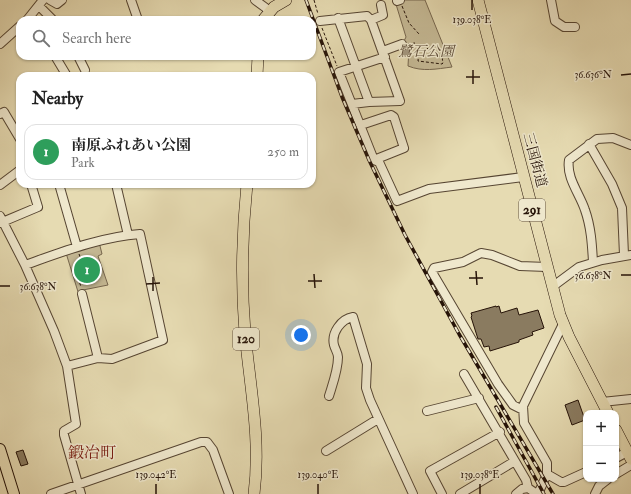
<!DOCTYPE html>
<meta charset="utf-8">
<style>
:root{--surface:#fff;--page:#f2f2f2;--text:#222;--muted:#767676;--line:#e0e0e0;--accent:#8f2418}
body{margin:0;font-family:"IM FELL Double Pica","Noto Serif JP",serif;background:var(--page);color:var(--text)}
.controls{position:absolute;right:12px;bottom:12px;display:grid;overflow:hidden;border-radius:8px;box-shadow:0 1px 3px #0004}
.controls button{width:36px;height:36px;display:grid;place-items:center;padding:0;border:0;border-bottom:1px solid var(--line);background:var(--surface);color:var(--text);font:20px sans-serif}
.you{position:absolute;left:301px;top:335px;width:14px;height:14px;margin:-10px;border:3px solid #fff;border-radius:50%;background:#1a73e8;box-shadow:0 0 0 6px #1a73e833}
.badge{display:grid;place-items:center;width:26px;height:26px;border-radius:50%;background:var(--accent);color:#fff;font-size:13px;font-weight:700}
.pin{position:absolute;translate:-50% -50%;border:2px solid #fff;box-shadow:0 1px 4px #0006}
.list{margin:0;padding:0;list-style:none}
h2{display:flex;justify-content:space-between;align-items:center;height:52px;margin:0;padding:0 16px;font-size:17px}
h2 small{font-size:13px;font-weight:400;color:var(--muted)}
.list li{display:grid;grid-template-columns:26px 1fr auto;gap:12px;align-items:center;box-sizing:border-box;height:56px;margin:0 8px 8px;padding:0 8px;border:1px solid var(--line);border-radius:12px}
.list b{display:block;font-size:15px;white-space:nowrap}
.list p{margin:0;font-size:13px;white-space:nowrap;color:var(--muted)}
.list em{font-size:13px;font-style:normal;color:var(--muted)}
.icon{flex:none;width:22px;height:22px;fill:none;stroke:currentColor;stroke-width:2;stroke-linecap:round;stroke-linejoin:round}
.map{position:relative;flex:none;width:631px;height:494px;overflow:hidden}
.search{position:absolute;background:var(--surface);box-shadow:0 1px 3px #0004;left:16px;top:16px;width:300px;height:44px;display:flex;align-items:center;gap:10px;box-sizing:border-box;padding:0 14px;border-radius:12px;color:var(--muted);font-size:15px}
.panel{position:absolute;background:var(--surface);box-shadow:0 1px 3px #0004;left:16px;top:72px;width:300px;height:116px;border-radius:12px}
.map>svg:first-child{display:block}
.green{fill:#c5b995;stroke:#76664e}
.building{fill:#8a7b60;stroke:#261308}
.lines{fill:none;stroke-linecap:round;stroke-linejoin:round}
.minor-casing{stroke:#564532;stroke-width:10}
.major-casing{stroke:#261308;stroke-width:12}
.highway-casing{stroke:#261308;stroke-width:12}
.path{stroke:#261308;stroke-width:1;stroke-dasharray:3 2;stroke-linecap:butt}
.minor{stroke:#efe8cd;stroke-width:8}
.major{stroke:#e6dbb2;stroke-width:10}
.highway{stroke:#e6dbb2;stroke-width:11}
.rail-casing{stroke:#261308;stroke-width:3.5}
.rail{stroke:#efe8cd;stroke-width:2;stroke-dasharray:6;stroke-linecap:butt}
.ticks{fill:none;stroke:#261308;stroke-width:1.5}
.labels{text-anchor:middle;dominant-baseline:central;stroke-width:3;stroke-linejoin:round;paint-order:stroke}
.shield{fill:#efe8cd;stroke:#625343;stroke-width:1}
.shield-label{font-size:13px;font-weight:bold;fill:#261308}
.park-label{font-size:14px;font-style:italic;fill:#5e4d39;stroke:#efe8cd}
.street-label{font-size:14px;fill:#261308;stroke:#efe8cd}
.quarter-label{font-size:16px;fill:#7a1f14;stroke:#efe8cd}
.ticks-label{font-size:10px;text-anchor:middle;fill:#261308;stroke:#efe8cd;stroke-width:3;stroke-linejoin:round;paint-order:stroke}
</style>
<div class="map">
<svg width="631" height="494" viewBox="0 0 631 494">
<rect width="100%" height="100%" fill="#e6dbb2"/>
<filter id="stains"><feTurbulence type="fractalNoise" baseFrequency=".005" numOctaves="4"/><feColorMatrix values="0 0 0 0 .2 0 0 0 0 .09 0 0 0 0 .02 0 0 0 .5 -.17"/></filter>
<radialGradient id="worn" r=".72"><stop offset=".6" stop-color="#630" stop-opacity="0"/><stop offset="1" stop-color="#630" stop-opacity=".3"/></radialGradient>
<!-- green -->
<path class="green" d="M402,0h23l27,67c-16,2 -29,5 -44,-1l1,-18 -5,-7 2,-4 -11,-36z
M99,242l3,12 -4,2 10,29 -25,5 -4,5 -13,-42z"/>
<!-- building -->
<path class="building" d="M496,306v1l3,-1 2,7 16,-5 2,7 19,-5 6,18 -12,4 1,3 -14,5v2l-29,9 -1,-5 -5,1 -3,-8h-3l-7,-22 1,-1 -1,-3z
M578,400l7,20 -13,5 -7,-20z
M23,450l5,14 -7,2 -5,-14z"/>
<g class="lines">
<defs>
<path id="minor" d="M50,0l7,4 5,-4
M131,0l7,20
M255,0l15,11
M551,0l4,21 9,6h11
M397,1l3,-1
M39,6l14,14
M27,20l16,-20
M371,20l12,-5 -2,-10
M320,21l47,-5 4,4 29,81 -31,1 -31,-84
M0,44l20,-18
M383,51l19,-7
M55,56l12,20
M78,56l7,14
M385,57l-46,15 35,88 5,2 18,39 32,-12 94,-12
M352,104l17,-2
M0,114l4,-2 16,27
M361,125l30,-10 3,2 10,31 -30,12
M589,144l23,40 10,24 2,47
M59,184l18,63
M116,184l12,51
M0,185l20,-15
M0,216l25,49 29,66 13,35 9,58 -12,7v4l17,59
M0,223l38,-16 -7,-23
M593,262c-1,-18 -2,-35 -8,-52 -5,-16 -19,-32 -16,-50l28,-21 16,-1 18,7
M25,265c37,-13 75,-28 115,-31l23,106 -51,19 -14,-1 -31,8
M552,287l27,-20 23,-7 29,-5
M82,294l16,64
M464,374l62,106 2,8 9,6
M329,396c4,-13 9,-26 9,-39 0,-4 -3,-8 -4,-12 -3,-12 7,-26 19,-28l14,47 -1,24 4,12 43,94
M602,402l29,-3
M523,410l-10,-5 -15,-21 -66,-112 2,-4 29,-6 18,-9 11,2 28,11 27,1
M427,411l52,-13
M326,451l52,-32
M616,458l11,-6
M547,474l14,8h3l22,-10
M616,474l15,-9
M51,494l150,-52h6l6,8 16,44
M442,494l-12,-23 70,-39
M460,494l55,-33
M516,494l6,-5 6,-1
M538,494l9,-20v-11l-23,-40 -1,-17 40,-82
M595,494l4,-8 9,-7"/>
<path id="major" d="M0,449l14,45"/>
<path id="highway" d="M478,0l82,315 9,22 39,76
M263,20l11,-13 12,-7
M257,76l1,-20
M247,184c-5,49 -6,100 -2,149 5,54 16,107 9,161
M616,430l15,29"/>
</defs>
<!-- minor casing -->
<use href="#minor" class="minor-casing"/>
<!-- major casing -->
<use href="#major" class="major-casing"/>
<!-- highway casing -->
<use href="#highway" class="highway-casing"/>
<!-- path -->
<path class="path" d="M314,0l4,14
M402,6l7,17 10,11
M322,28l15,38
M408,44l7,-1
M419,49l-1,12 24,3 1,-1 -1,-6 -9,-3 -6,-6
M79,254l2,5 -4,15 4,13"/>
<!-- minor -->
<use href="#minor" class="minor"/>
<!-- major -->
<use href="#major" class="major"/>
<!-- highway -->
<use href="#highway" class="highway"/>
<defs>
<path id="rail" d="M306,0l36,97 27,63 36,75 54,99 94,160
M496,407l48,87"/>
</defs>
<!-- rail casing -->
<use href="#rail" class="rail-casing"/>
<!-- rail -->
<use href="#rail" class="rail"/>
</g>
<!-- ticks -->
<path class="ticks" d="M472,0v10M473,70v14M621,75l10,-1M466,77h14M476,271l1,14M314,274l1,14M621,275h10M153,277v14M469,278h14M308,281h14M146,284l14,-1M0,286h10M156,484v10M318,484v10M480,484v10"/>
<g class="labels">
<!-- shield labels -->
<g class="shield">
<rect x="519" y="199" width="26" height="22" rx="3"/>
<rect x="233" y="328" width="26" height="22" rx="3"/>
</g>
<g class="shield-label">
<text x="532" y="210">291</text>
<text x="246" y="339">120</text>
</g>
<!-- park labels -->
<g class="park-label">
<text x="426" y="51">鷺石公園</text>
</g>
<!-- street labels -->
<g class="street-label">
<text transform="translate(535 160) rotate(75)">三国街道</text>
</g>
<!-- quarter labels -->
<g class="quarter-label">
<text x="92" y="453">鍛冶町</text>
</g>
</g>
<g class="ticks-label">
<text x="472" y="23">139.038°E</text>
<text x="593" y="78">36.636°N</text>
<text x="593" y="279">36.638°N</text>
<text x="38" y="290">36.638°N</text>
<text x="156" y="478">139.042°E</text>
<text x="318" y="478">139.040°E</text>
<text x="480" y="478">139.038°E</text>
</g>
<rect width="100%" height="100%" filter="url(#stains)"/>
<rect width="100%" height="100%" fill="url(#worn)"/>
</svg>
<div class="controls">
<button>+</button>
<button>−</button>
</div>
<div class="you"></div>
<div class="pin badge" style="left:87px;top:270px;background:#2e9e5b">1</div>
<div class="search"><svg class="icon" aria-label="search" viewBox="0 0 24 24"><circle cx="10" cy="10" r="6"/><path d="M15 15l6 6"/></svg>Search here</div>
<section class="panel">
<h2>Nearby<small></small></h2>
<ul class="list">
<li><span class="badge" style="background:#2e9e5b">1</span><div><b>南原ふれあい公園</b><p>Park</p></div><em>250 m</em></li>
</ul>
</section>
</div>
